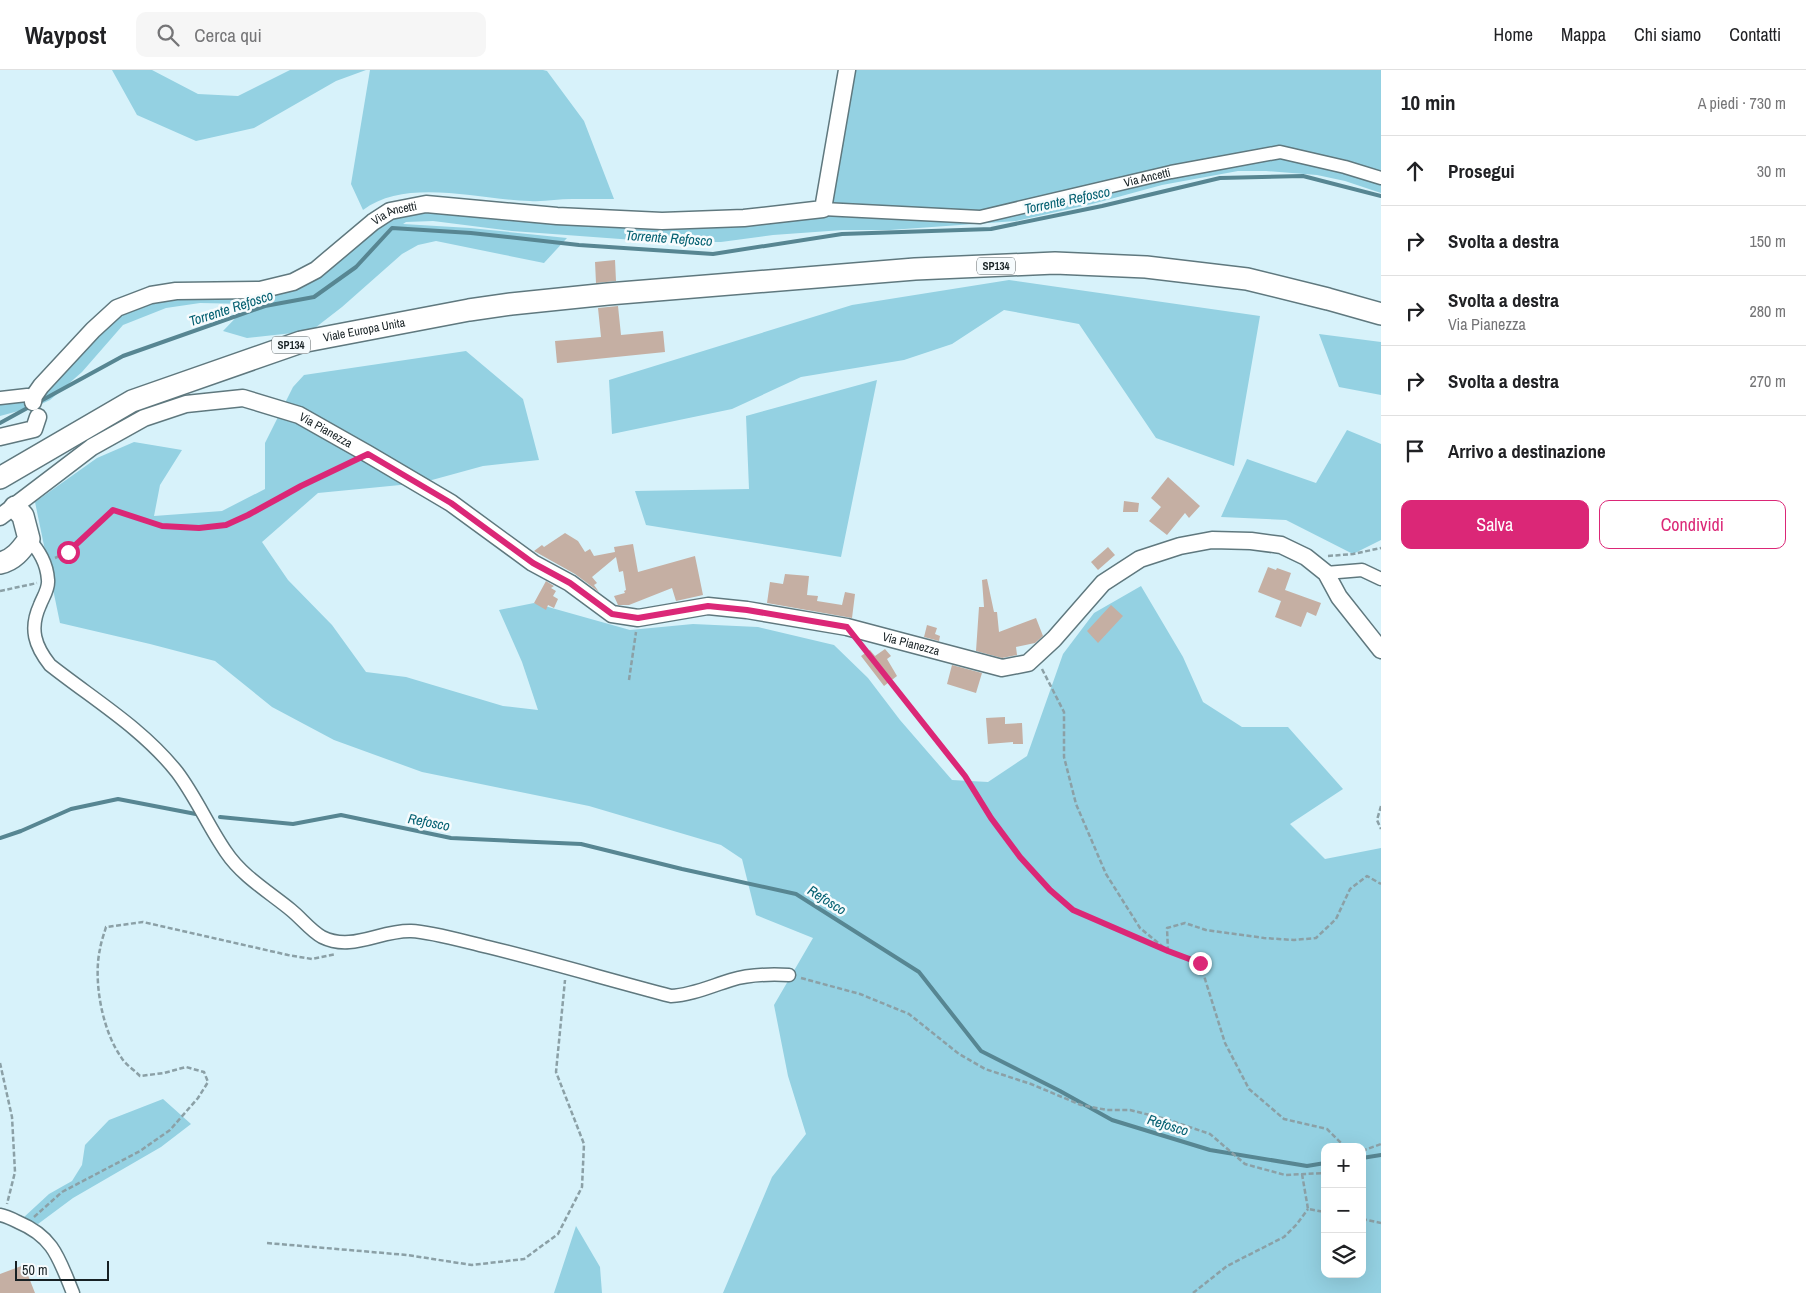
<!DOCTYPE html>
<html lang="it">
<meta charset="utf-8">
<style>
:root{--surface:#fff;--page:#f6f6f6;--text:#202124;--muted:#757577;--line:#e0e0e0;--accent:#db2777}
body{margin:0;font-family:"Archivo Narrow",sans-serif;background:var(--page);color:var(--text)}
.controls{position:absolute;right:15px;bottom:15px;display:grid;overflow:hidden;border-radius:10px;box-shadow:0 5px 20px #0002}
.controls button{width:45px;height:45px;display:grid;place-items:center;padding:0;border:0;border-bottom:1px solid var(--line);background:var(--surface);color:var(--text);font:25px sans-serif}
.scale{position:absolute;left:15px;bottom:12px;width:94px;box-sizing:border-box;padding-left:5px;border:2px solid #172124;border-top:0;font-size:14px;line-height:18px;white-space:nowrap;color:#172124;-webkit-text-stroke:4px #f6fbfd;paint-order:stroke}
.stop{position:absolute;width:15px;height:15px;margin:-11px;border:4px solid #db2777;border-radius:50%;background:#fff}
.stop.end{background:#db2777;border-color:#fff;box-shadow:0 1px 5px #0008}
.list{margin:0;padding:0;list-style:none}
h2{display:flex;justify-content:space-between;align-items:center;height:65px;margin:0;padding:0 20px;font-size:21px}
h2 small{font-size:16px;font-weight:400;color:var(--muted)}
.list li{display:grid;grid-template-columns:32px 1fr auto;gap:15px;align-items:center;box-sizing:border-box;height:70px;padding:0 20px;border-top:1px solid var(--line)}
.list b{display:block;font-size:19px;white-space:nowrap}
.list p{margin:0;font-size:16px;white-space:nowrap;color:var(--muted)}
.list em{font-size:16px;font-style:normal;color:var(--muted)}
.actions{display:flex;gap:10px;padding:15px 20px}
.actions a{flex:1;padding:11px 0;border:1px solid var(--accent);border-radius:10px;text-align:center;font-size:18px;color:var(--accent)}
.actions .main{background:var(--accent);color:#fff}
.icon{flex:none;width:28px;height:28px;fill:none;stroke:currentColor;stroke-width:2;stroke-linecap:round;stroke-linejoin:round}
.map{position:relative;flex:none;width:1381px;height:1223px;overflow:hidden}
header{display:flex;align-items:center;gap:30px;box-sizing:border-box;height:70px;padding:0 25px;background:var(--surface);border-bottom:1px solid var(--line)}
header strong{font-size:24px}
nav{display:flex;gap:28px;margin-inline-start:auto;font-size:18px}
.search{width:350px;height:45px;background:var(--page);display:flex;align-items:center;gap:12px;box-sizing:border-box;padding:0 18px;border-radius:10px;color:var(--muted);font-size:19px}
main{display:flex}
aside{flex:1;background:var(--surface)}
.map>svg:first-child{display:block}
.green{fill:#94d1e2;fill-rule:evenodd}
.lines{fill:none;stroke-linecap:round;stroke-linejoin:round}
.stream{stroke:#578692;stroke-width:4}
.building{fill:#c5afa3}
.minor-casing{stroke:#5f787e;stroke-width:15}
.tertiary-casing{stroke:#5f787e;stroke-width:19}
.trunk-casing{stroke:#5f787e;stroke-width:24}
.path{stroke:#8ba0a6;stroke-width:2.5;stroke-dasharray:5 2.5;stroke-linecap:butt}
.minor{stroke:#fff;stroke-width:12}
.tertiary{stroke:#fff;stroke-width:16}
.trunk{stroke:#fff;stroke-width:21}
.route{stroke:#db2777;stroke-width:6}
.labels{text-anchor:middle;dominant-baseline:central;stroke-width:5;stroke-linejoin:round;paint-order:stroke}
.shield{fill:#f6fbfd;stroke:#5a6265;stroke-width:1}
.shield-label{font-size:11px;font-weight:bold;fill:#172124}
.street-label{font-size:12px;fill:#172124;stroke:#f6fbfd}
.water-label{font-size:14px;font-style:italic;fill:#046071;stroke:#f6fbfd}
</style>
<header>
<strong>Waypost</strong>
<div class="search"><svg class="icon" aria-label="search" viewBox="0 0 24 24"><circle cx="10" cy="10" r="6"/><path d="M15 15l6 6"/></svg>Cerca qui</div>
<nav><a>Home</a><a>Mappa</a><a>Chi siamo</a><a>Contatti</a></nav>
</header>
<main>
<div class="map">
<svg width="1381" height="1223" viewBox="0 0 1381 1223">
<rect width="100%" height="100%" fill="#d7f2fa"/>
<!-- green -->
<path class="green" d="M112,0h40l46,24 40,2 52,-26h76l-30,11 -82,47 -58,13 -59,-26z
M370,0h173l4,1 37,50 30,78c-14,0 -28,0 -42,0 -14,0 -28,3 -42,2 -51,-1 -123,-24 -167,9l-12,-26z
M847,0h534v123l-36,-12 -28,-6 -51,-4h-28l-76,14 -70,19 -76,17 -126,9h-47l-70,5 -52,7h-60l-149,-11 -79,-10 -27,1 -3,2 67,4 97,10 -23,25 -108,-22 -18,4 -16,9 -60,53 -31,24 -64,7 -24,-7 26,-27 -49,-1 -34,5 -43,17 -41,47 -32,28 -13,6 -37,10v-11l9,-3 21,-2 88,-84 25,-11 24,-7 34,-3 117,-24 58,-48 40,-12 37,2 36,5 43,2 286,-9z
M1009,210l251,36 -26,150 -78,-28 -77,-114 -75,-14 -52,34 -48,16 -103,17 -69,32 -120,25 -3,-54 243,-75z
M1319,264l62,8v53l-42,-8z
M466,281l57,48 16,61 -56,6 -62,17 -103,10 -56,49 26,38 44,45 34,47 40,5 97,29 35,4 -16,-48 -23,-52 35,-7 96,27 63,-6 65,3 76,18 34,33 32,42 52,60 36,2 39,-26 36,-102 31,-41 47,-27 42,71 20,45 39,25h46l55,62 -53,35 35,35 56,-11v445h-658l49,-116 34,-43 -18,-58 -14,-71 39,-67 -57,-23 -14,-56 -21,-14 -132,-39 -167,-34 -88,-32 -62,-33 -57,-46 -65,-17 -90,-21 -25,-121 62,-44 37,-16 48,8 -22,35 -6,31 68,-5 43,-22v-46l28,-56 11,-12zM1325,1077h37v127h-37z
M877,310l-36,177 -195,-32 -11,-34 114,-2 -3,-73z
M1347,360l34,14v96l-28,14 -67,-34 -65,-3 26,-58 69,24z
M163,1029l28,25 -30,23 -88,51 -35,26 -15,-6 26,-24 23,-13 10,-16 3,-20 24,-25z
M576,1156l24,41 2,26h-48z"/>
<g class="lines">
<!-- stream -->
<path class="stream" d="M37,333l86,-47 142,-50 49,-9 42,-30 36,-39 79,5 108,12 134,9 129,-20 149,-5 111,-23 118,-28 83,-2 78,20
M0,353l31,-17
M220,747l73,7 48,-9 110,23 130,6 101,25 114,25 123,78 62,79 79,40 52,29 98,30 97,16 18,-3
M0,768l21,-7 50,-22 47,-10 83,16
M1362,1088l19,-3"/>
</g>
<!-- building -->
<path class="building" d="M615,190l1,21 -20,2 -1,-21z
M618,236l3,29 42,-4 2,21 -108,11 -2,-22 46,-4 -3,-29z
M1168,407l32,29 -11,12 -4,-5 -18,22 -18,-14 12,-14 -10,-9z
M1124,431l15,2 -1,9h-15z
M565,463l13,8 7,11 5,-3 4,7 21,-4 -1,-5 19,-3 5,28 57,-16 8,39 -27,6 -4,-13 -43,17h-11l-4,-9 11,-3 -1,-2 2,-1 -3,-19 -4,1 -3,-15 -24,20 5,6 -3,2 5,7 -24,-18 -41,-23 8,-6 2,2z
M1108,477l7,8 -17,15 -7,-8z
M1268,497l8,3 1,-2 14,5 -6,17 36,13 -5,13 -9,-4 -6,15 -26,-10 6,-16 -23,-9z
M785,504l24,2 -2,19 11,1 -1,5 25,4 3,-13 10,2 -3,24 -85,-15 3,-21 13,2z
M987,509l7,33h3l2,20 37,-14 7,18 -8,7 -19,4 1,8 -15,3 -26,-7 3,-44h5l-2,-27z
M546,511l8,5 -3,2 5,3 -3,5 5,3 -4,9 -6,-3 -2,5 -12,-7z
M1111,535l12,11 -25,27 -11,-12z
M927,555l10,3 -2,6 5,2 -1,5 -15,-4z
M885,579l6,7 -4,3 10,17 -13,10 -23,-30 9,-6 5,6z
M952,595l30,8 -6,20 -29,-9z
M1005,647v7l17,-1 1,21h-10v-2l-25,2 -2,-26z
M24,1195l11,28h-35v-19z"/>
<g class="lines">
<defs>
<g id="minor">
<path id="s1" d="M823,139l157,8 191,-45 109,-20 65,15 36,11"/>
<path d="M0,328l27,-3 7,1"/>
<path d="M29,469c10,12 18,24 19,41 1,9 -5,17 -8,25 -11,24 -5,41 10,60 43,34 92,63 127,107 19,25 31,54 49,80 16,24 43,40 65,58 10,8 20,21 31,27 30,15 58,-7 89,-6 22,1 55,11 77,16 61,15 122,33 183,49 21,-1 40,-10 60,-16 19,-6 38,-6 58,-5"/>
<path d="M1326,503l36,-3 19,9"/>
<path d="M0,1145c6,1 12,4 18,7 36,15 41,37 55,71"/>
</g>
<g id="tertiary">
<path id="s2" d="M33,332l1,-6 7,-10 52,-56 24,-22 34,-13 25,-4 84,-1 33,-8 23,-12 57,-48 17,-11 36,-7 131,12 105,5 82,-3 79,-9 24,-139"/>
<path d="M0,367l34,-8 4,-12"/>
<path id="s3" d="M0,447l92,-70 52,-29 42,-14 57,-6 56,17 69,39 83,49 82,60 37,20 42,31 26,4 70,-12 39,4 100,17 155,41 26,-5 26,-24 49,-56 37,-24 40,-13 32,-6 39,1 30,4 25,12 20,16 13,24 42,53"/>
</g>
<g id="trunk">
<path id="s4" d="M0,408l132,-77 169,-59 168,-32 42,-6 97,-10 307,-25 140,-6 91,4 101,12 81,20 53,15"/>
<path d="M0,493c14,-3 21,-13 29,-24l-6,-23 -8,-9"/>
</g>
</defs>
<!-- minor casing -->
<use href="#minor" class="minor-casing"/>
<!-- tertiary casing -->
<use href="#tertiary" class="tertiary-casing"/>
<!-- trunk casing -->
<use href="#trunk" class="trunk-casing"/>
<!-- path -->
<path class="path" d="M1328,486l25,-2 28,-6
M55,488l13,-6 45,-42 49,17 37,1 27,-3 22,-10 53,-29 52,-25
M0,521l37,-8
M861,576l104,130 26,42 29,39 31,34 22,18 95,42 -1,-23 18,-5 21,7 58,8 30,2 22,-2 20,-19 14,-30 17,-13 14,8
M1042,599l22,43v45l12,47 30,70 34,54 28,23 32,12 25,80 24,46 35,30 43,10 18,18
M629,610l7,-48
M1381,736l-4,14 4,9
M801,908l59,16 49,20 50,40 26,15 46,15 50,21 26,5h23l36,9 44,15 35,30 40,11 40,-2
M0,993l12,54 3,55 -8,32
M1362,1081l19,-7
M1302,1104l6,35 17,3
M34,1147l28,-25 78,-41 30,-21 28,-32 10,-16 -4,-10 -18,-5 -22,6 -24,3c-6,-6 -15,-12 -19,-19 -19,-27 -28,-77 -21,-108 1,-7 4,-15 6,-22l37,-5 145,33 24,4 24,-5
M1362,1149l19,4
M267,1173l140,12 65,10 52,-6 34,-25 24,-47 2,-43 -28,-72 9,-92
M1193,1223l34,-27 57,-29 13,-13 11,-15"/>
<!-- minor -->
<use href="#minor" class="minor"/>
<!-- tertiary -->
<use href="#tertiary" class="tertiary"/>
<!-- trunk -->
<use href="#trunk" class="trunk"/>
</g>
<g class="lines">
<!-- route -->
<path class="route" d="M68,482l45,-42 49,16 37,2 27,-3 22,-10 53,-29 67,-32 83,49 82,60 37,20 42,31 26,4 70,-12 39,4 100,17 118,149 26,42 29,39 30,33 23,20 95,41 32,12"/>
</g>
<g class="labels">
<!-- shield labels -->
<g class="shield">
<rect x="977" y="187.5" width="38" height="17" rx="4"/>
<rect x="272" y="266.5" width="38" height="17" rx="4"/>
</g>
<g class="shield-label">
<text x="996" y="196">SP134</text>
<text x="291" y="275">SP134</text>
</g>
<!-- street labels -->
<g class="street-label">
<text stroke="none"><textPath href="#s1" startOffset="329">Via Ancetti</textPath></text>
<text stroke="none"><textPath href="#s2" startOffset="431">Via Ancetti</textPath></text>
<text stroke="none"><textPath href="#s4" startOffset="396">Viale Europa Unita</textPath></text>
<text stroke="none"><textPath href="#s3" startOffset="366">Via Pianezza</textPath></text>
<text stroke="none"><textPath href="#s3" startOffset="1011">Via Pianezza</textPath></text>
</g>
<!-- water labels -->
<g class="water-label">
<text transform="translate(1067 130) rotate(-12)">Torrente Refosco</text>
<text transform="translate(669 168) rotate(4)">Torrente Refosco</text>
<text transform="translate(231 238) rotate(-18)">Torrente Refosco</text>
<text transform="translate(429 752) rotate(11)">Refosco</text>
<text transform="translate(827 830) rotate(32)">Refosco</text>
<text transform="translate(1168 1055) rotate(17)">Refosco</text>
</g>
</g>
</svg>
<div class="controls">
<button>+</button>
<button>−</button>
<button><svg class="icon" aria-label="layers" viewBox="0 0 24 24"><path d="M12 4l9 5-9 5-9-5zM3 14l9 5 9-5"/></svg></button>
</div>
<div class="scale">50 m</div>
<div class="stop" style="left:68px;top:482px"></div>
<div class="stop end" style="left:1200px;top:893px"></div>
</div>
<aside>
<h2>10 min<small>A piedi · 730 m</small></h2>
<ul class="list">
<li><svg class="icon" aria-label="ahead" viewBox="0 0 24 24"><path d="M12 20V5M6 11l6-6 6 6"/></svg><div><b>Prosegui</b></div><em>30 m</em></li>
<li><svg class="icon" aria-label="right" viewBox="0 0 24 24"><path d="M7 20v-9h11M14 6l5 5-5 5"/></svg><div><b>Svolta a destra</b></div><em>150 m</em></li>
<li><svg class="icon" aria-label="right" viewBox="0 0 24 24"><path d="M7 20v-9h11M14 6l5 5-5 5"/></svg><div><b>Svolta a destra</b><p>Via Pianezza</p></div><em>280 m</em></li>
<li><svg class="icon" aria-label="right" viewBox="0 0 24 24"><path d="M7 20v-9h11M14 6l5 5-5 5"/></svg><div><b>Svolta a destra</b></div><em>270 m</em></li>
<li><svg class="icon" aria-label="arrive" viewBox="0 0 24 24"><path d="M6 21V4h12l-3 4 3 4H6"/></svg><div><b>Arrivo a destinazione</b></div></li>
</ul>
<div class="actions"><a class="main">Salva</a><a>Condividi</a></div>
</aside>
</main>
